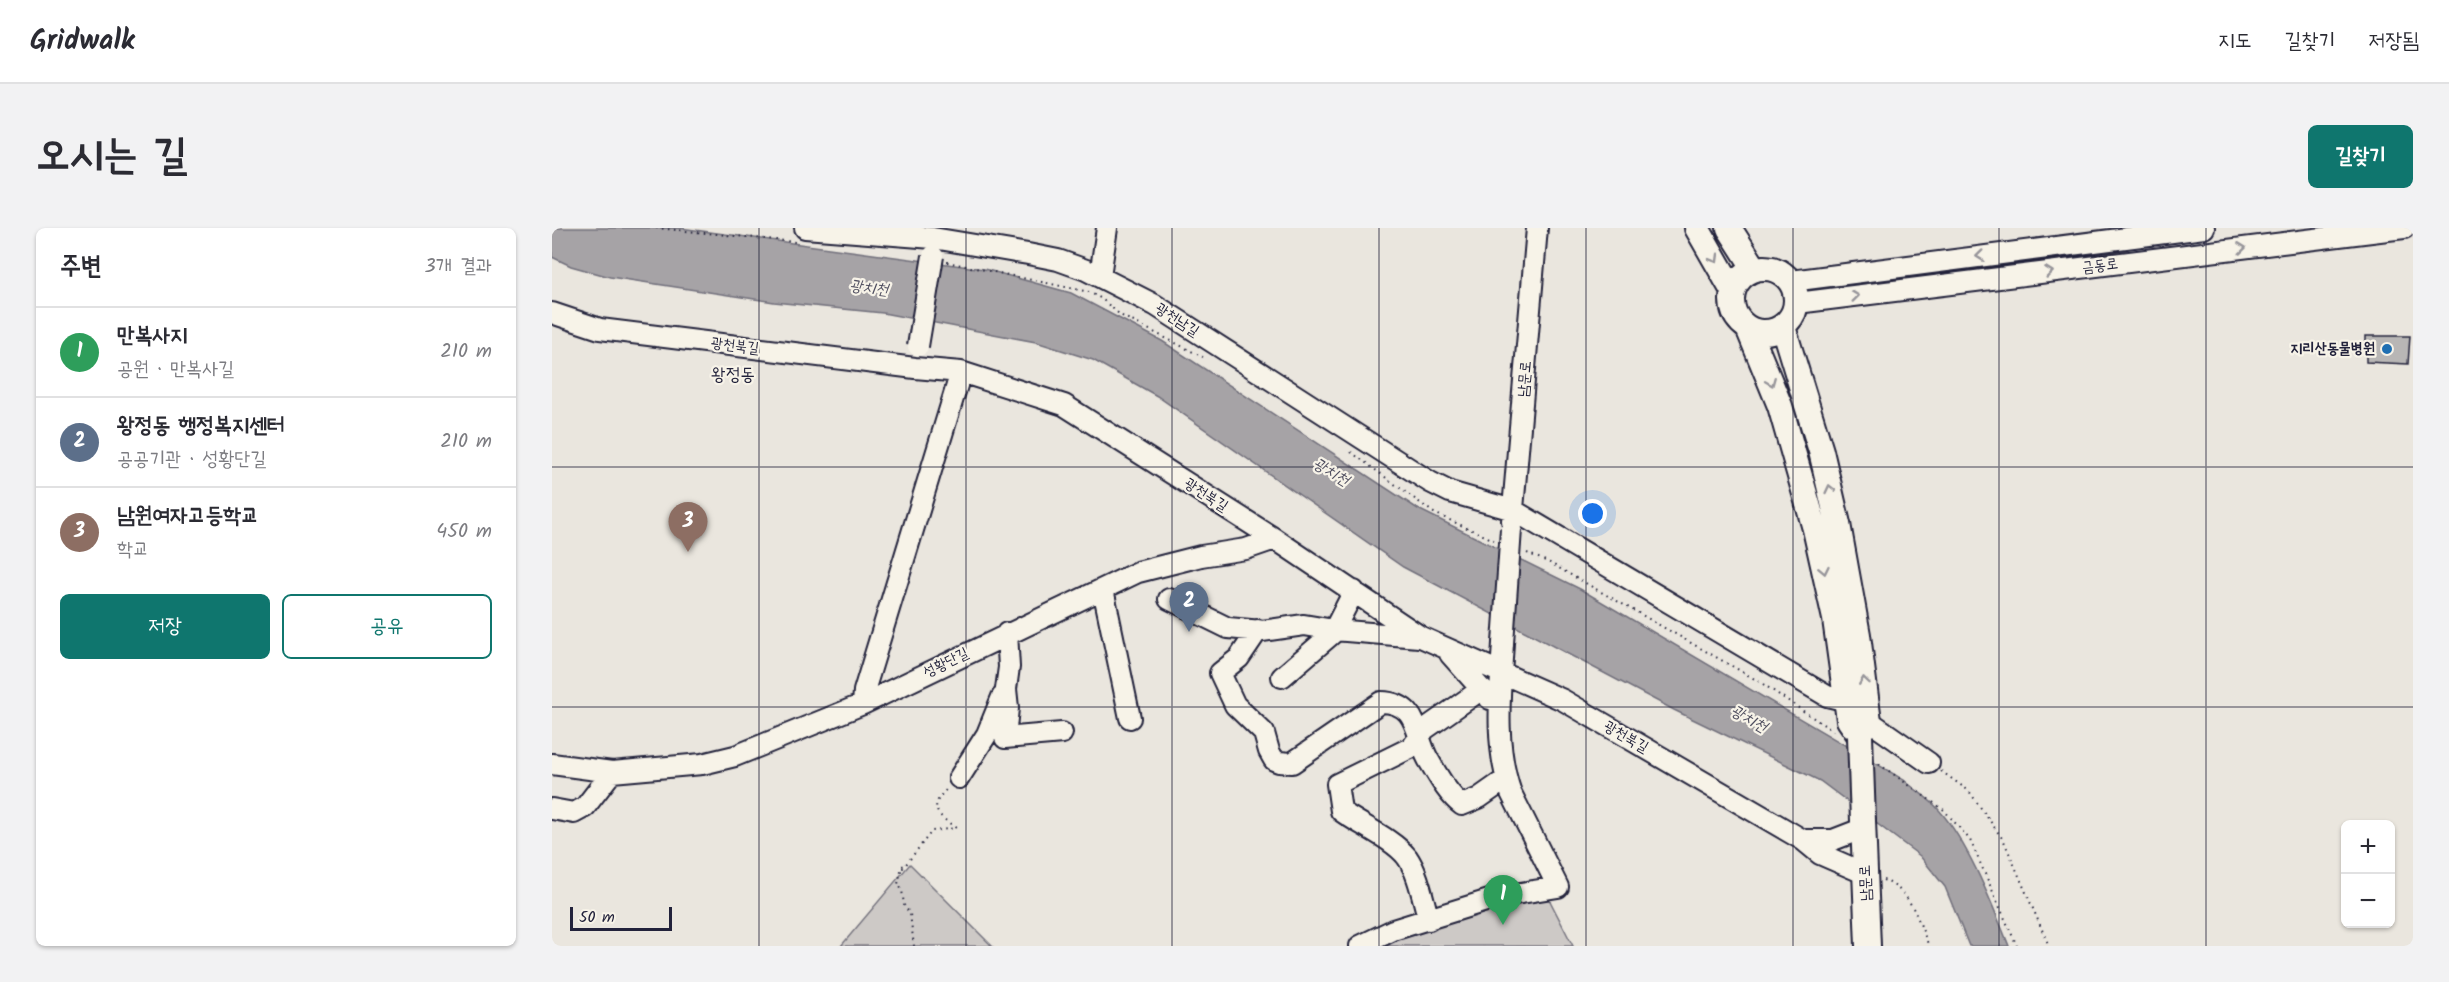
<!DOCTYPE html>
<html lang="ko">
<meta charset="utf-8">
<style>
:root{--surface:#fff;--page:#f2f2f3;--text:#2b2b33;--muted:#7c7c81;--line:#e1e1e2;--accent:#0f766e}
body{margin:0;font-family:Kalam,"Poor Story",sans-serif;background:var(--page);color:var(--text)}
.controls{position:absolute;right:18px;bottom:18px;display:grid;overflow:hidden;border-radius:9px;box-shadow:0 2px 4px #0004}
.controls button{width:54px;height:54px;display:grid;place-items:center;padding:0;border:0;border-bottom:2px solid var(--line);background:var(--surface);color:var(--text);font:30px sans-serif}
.scale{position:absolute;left:18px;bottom:15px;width:102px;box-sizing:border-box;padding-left:6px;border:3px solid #22223b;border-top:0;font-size:16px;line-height:21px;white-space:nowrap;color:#22223b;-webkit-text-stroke:4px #f7f3e8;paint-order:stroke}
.you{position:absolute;left:1041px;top:286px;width:21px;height:21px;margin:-15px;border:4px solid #fff;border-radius:50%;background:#1a73e8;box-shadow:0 0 0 9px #1a73e833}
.badge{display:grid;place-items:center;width:39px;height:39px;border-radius:50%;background:var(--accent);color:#fff;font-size:20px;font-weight:700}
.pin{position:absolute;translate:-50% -50px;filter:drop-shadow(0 2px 3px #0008)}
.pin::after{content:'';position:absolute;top:32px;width:21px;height:18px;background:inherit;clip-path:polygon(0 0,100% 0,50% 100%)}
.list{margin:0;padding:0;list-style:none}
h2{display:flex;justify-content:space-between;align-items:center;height:78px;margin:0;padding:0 24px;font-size:26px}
h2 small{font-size:20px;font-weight:400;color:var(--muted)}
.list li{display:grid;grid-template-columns:39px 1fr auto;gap:18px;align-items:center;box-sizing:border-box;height:90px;padding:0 24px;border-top:2px solid var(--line)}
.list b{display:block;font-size:22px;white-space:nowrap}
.list p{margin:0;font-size:20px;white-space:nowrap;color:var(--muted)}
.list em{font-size:20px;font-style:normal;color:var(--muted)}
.actions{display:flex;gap:12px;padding:18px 24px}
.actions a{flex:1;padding:14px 0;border:2px solid var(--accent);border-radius:9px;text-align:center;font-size:21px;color:var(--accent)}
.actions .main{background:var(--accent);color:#fff}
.map{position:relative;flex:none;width:1861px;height:718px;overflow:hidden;border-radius:9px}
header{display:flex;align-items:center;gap:36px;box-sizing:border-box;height:84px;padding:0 30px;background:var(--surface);border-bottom:2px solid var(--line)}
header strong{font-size:28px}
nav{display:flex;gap:33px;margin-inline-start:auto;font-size:21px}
.intro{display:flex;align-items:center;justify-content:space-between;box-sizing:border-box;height:144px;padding:0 36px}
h1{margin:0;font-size:42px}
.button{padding:15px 27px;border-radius:9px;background:var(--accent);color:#fff;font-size:21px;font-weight:700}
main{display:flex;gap:36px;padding:0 36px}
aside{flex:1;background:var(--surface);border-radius:9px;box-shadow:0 2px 4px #0004}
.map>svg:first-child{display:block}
.green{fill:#cdc9c6;stroke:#787680;stroke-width:1.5}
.water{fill:#a6a3a6;stroke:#716f7b;stroke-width:1.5}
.building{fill:#b8b6b5;stroke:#22223b;stroke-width:1.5}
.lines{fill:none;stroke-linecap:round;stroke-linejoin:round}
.minor-casing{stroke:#22223b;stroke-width:24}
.major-casing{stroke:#22223b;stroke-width:28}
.path{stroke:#22223b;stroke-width:2;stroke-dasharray:1.5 4.5;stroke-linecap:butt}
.minor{stroke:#f7f3e8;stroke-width:20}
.major{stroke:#f7f3e8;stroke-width:24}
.minor-bridge-casing{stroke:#22223b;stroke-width:24;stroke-linecap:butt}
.major-bridge-casing{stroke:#22223b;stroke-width:28;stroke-linecap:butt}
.minor-bridge{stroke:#f7f3e8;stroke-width:20}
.major-bridge{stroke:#f7f3e8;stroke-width:24}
.oneway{stroke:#97959a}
.grid{fill:none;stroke:#22223b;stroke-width:1.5;stroke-opacity:0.55}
.poi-dot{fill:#1f6fb2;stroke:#f7f3e8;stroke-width:2}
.labels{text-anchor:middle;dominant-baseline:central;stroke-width:4.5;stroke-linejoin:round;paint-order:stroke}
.street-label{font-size:15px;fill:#22223b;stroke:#f7f3e8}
.poi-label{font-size:15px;font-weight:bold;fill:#22223b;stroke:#f7f3e8;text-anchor:end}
.water-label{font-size:16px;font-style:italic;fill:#504f60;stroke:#f7f3e8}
.quarter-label{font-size:18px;fill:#22223b;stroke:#f7f3e8}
</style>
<header>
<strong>Gridwalk</strong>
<nav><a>지도</a><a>길찾기</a><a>저장됨</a></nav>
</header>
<div class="intro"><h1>오시는 길</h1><a class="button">길찾기</a></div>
<main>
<aside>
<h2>주변<small>3개 결과</small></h2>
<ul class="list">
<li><span class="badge" style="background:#2e9e5b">1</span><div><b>만복사지</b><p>공원 · 만복사길</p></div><em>210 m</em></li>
<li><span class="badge" style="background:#5c6f8a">2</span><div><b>왕정동 행정복지센터</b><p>공공기관 · 성황단길</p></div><em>210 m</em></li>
<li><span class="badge" style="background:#8d6e63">3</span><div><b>남원여자고등학교</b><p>학교</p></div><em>450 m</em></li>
</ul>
<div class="actions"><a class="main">저장</a><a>공유</a></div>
</aside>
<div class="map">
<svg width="1861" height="718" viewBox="0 0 1861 718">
<rect width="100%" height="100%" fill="#eae6de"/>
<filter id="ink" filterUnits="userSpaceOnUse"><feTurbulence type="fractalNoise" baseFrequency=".0167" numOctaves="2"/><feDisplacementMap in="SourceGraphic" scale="12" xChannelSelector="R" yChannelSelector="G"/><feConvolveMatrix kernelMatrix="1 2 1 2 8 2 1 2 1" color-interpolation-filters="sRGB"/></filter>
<g filter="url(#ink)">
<!-- green -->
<path class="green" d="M358,636l82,82h-151z
M993,667l5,6 23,45h-196l14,-6z"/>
<!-- water -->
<path class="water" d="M0,0h128l304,41 87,24 91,48 256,168 162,80 324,191c11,10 26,19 35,30 30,34 53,94 70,136h-40l-24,-59 -25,-31 -100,-75 -146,-71 -271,-143 -246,-171 -64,-36 -57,-18 -153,-29 -109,-11 -164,-25 -39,-11 -19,-9z"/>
<!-- building -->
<path class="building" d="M1814,108h44l-2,28 -42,-2z"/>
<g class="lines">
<defs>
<path id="minor" d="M253,0l128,10 95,16 30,6 28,10 69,35 275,177 20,10 63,18 314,186 21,5
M548,48l7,-48
M1239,53l413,-53
M1245,75l607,-75
M0,85l48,16 315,39 46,4 103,33 211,134 146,98 142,63 240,140 17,14 46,20
M960,293l25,-293
M551,361l27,129
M617,371l59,29 34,3 42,-6 30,5 85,7
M706,402l-19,28 -19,15 15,32 29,28 5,18 5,9 5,2 13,1 89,-61c38,1 33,31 47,57 9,15 20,36 34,46l17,-7 27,-19
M455,405l2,34 -3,22 2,19 -3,30 57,-5
M898,426l40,45
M730,449l50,-43 22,-43
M311,476l1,-13 97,-319
M1317,493l60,42
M0,536l60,8 90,-8 33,-8 128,-52 275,-132 63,-16 45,-7 29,-10
M407,550l28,-44 15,-37
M0,581l22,4 11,-6 27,-35
M1251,612h30l31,-12
M877,692c-6,-19 -10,-46 -22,-63 -14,-18 -47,-32 -66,-46l-4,-27 75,-37 13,-18 57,-40
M808,718l33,-16 109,-34 56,-9 -47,-94c-17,-48 -11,-100 -8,-150"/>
<path id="major" d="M1145,0l36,63
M1177,0l26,41
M1180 72a32 32 0 1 1 64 0a32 32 0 1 1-64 0Z
M1196,100l32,78 35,123 20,90 14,101 11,16 9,-15 -11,-86 -20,-111 -17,-73 -38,-124
M1311,593l5,125"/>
</defs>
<!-- minor casing -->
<use href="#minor" class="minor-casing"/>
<!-- major casing -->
<use href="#major" class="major-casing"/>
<!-- path -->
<path class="path" d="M104,0l140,14
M395,34l142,30 13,7 18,16 83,42
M799,224l83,61 60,27
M975,325l23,10 210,119 73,49
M1327,536l65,46 26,30 47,106
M1389,543l28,20 35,50 45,105
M1331,652c29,11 34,39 46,66
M362,718l-4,-32 -6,-9 -2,-15 -4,-6 4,-18 3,-1 -2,3 29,-37 24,-3c-16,-12 -31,-19 -8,-40"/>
<!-- minor -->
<use href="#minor" class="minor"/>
<!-- major -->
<use href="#major" class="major"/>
<defs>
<path id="minor-bridge" d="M366,118l15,-90
M951,415l8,-114"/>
<path id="major-bridge" d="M1308,508l3,85"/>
</defs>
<!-- minor-bridge casing -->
<use href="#minor-bridge" class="minor-bridge-casing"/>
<!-- major-bridge casing -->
<use href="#major-bridge" class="major-bridge-casing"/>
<!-- minor-bridge -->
<use href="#minor-bridge" class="minor-bridge"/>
<!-- major-bridge -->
<use href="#major-bridge" class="major-bridge"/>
</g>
<!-- one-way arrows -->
<defs><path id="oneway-chevron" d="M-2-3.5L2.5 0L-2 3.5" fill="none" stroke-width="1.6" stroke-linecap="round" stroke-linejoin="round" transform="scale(1.5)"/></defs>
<g class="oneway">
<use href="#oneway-chevron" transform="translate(1690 20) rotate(-7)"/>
<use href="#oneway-chevron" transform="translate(1428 28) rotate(173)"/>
<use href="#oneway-chevron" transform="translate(1163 31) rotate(60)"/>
<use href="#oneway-chevron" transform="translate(1497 44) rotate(-7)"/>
<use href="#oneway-chevron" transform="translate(1303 68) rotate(-7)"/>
<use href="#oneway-chevron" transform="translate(1219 154) rotate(68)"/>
<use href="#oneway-chevron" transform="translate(1278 261) rotate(-103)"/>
<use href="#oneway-chevron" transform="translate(1272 342) rotate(78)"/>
<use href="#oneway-chevron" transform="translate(1312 453) rotate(-98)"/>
</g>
</g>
<!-- grid -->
<path class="grid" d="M207,0v718M414,0v718M620,0v718M827,0v718M1034,0v718M1241,0v718M1447,0v718M1654,0v718M0,239h1861M0,479h1861"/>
<!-- markers -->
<circle class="poi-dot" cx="1835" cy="121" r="6"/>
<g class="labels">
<!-- street labels -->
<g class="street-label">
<text transform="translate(1548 38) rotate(-7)">금동로</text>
<text transform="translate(625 92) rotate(33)">광천남길</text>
<text transform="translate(183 118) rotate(7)">광천북길</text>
<text transform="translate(973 151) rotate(-85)">남문로</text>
<text transform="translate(654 267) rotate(33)">광천북길</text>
<text transform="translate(394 435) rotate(-26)">성황단길</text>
<text transform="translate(1074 509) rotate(30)">광천북길</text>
<text transform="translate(1314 655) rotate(-92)">남문로</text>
</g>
<!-- poi labels -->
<g class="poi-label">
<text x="1823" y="121">지리산동물병원</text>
</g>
<!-- water labels -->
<g class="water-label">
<text transform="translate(317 60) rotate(7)">광치천</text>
<text transform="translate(779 244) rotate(31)">광치천</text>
<text transform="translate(1197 491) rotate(30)">광치천</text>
</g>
<!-- quarter labels -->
<g class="quarter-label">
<text x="181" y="147">왕정동</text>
</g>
</g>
</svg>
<div class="controls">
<button>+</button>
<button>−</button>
</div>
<div class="scale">50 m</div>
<div class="you"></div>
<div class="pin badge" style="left:951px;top:697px;background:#2e9e5b">1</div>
<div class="pin badge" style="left:637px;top:404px;background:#5c6f8a">2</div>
<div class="pin badge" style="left:136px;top:324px;background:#8d6e63">3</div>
</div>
</main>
